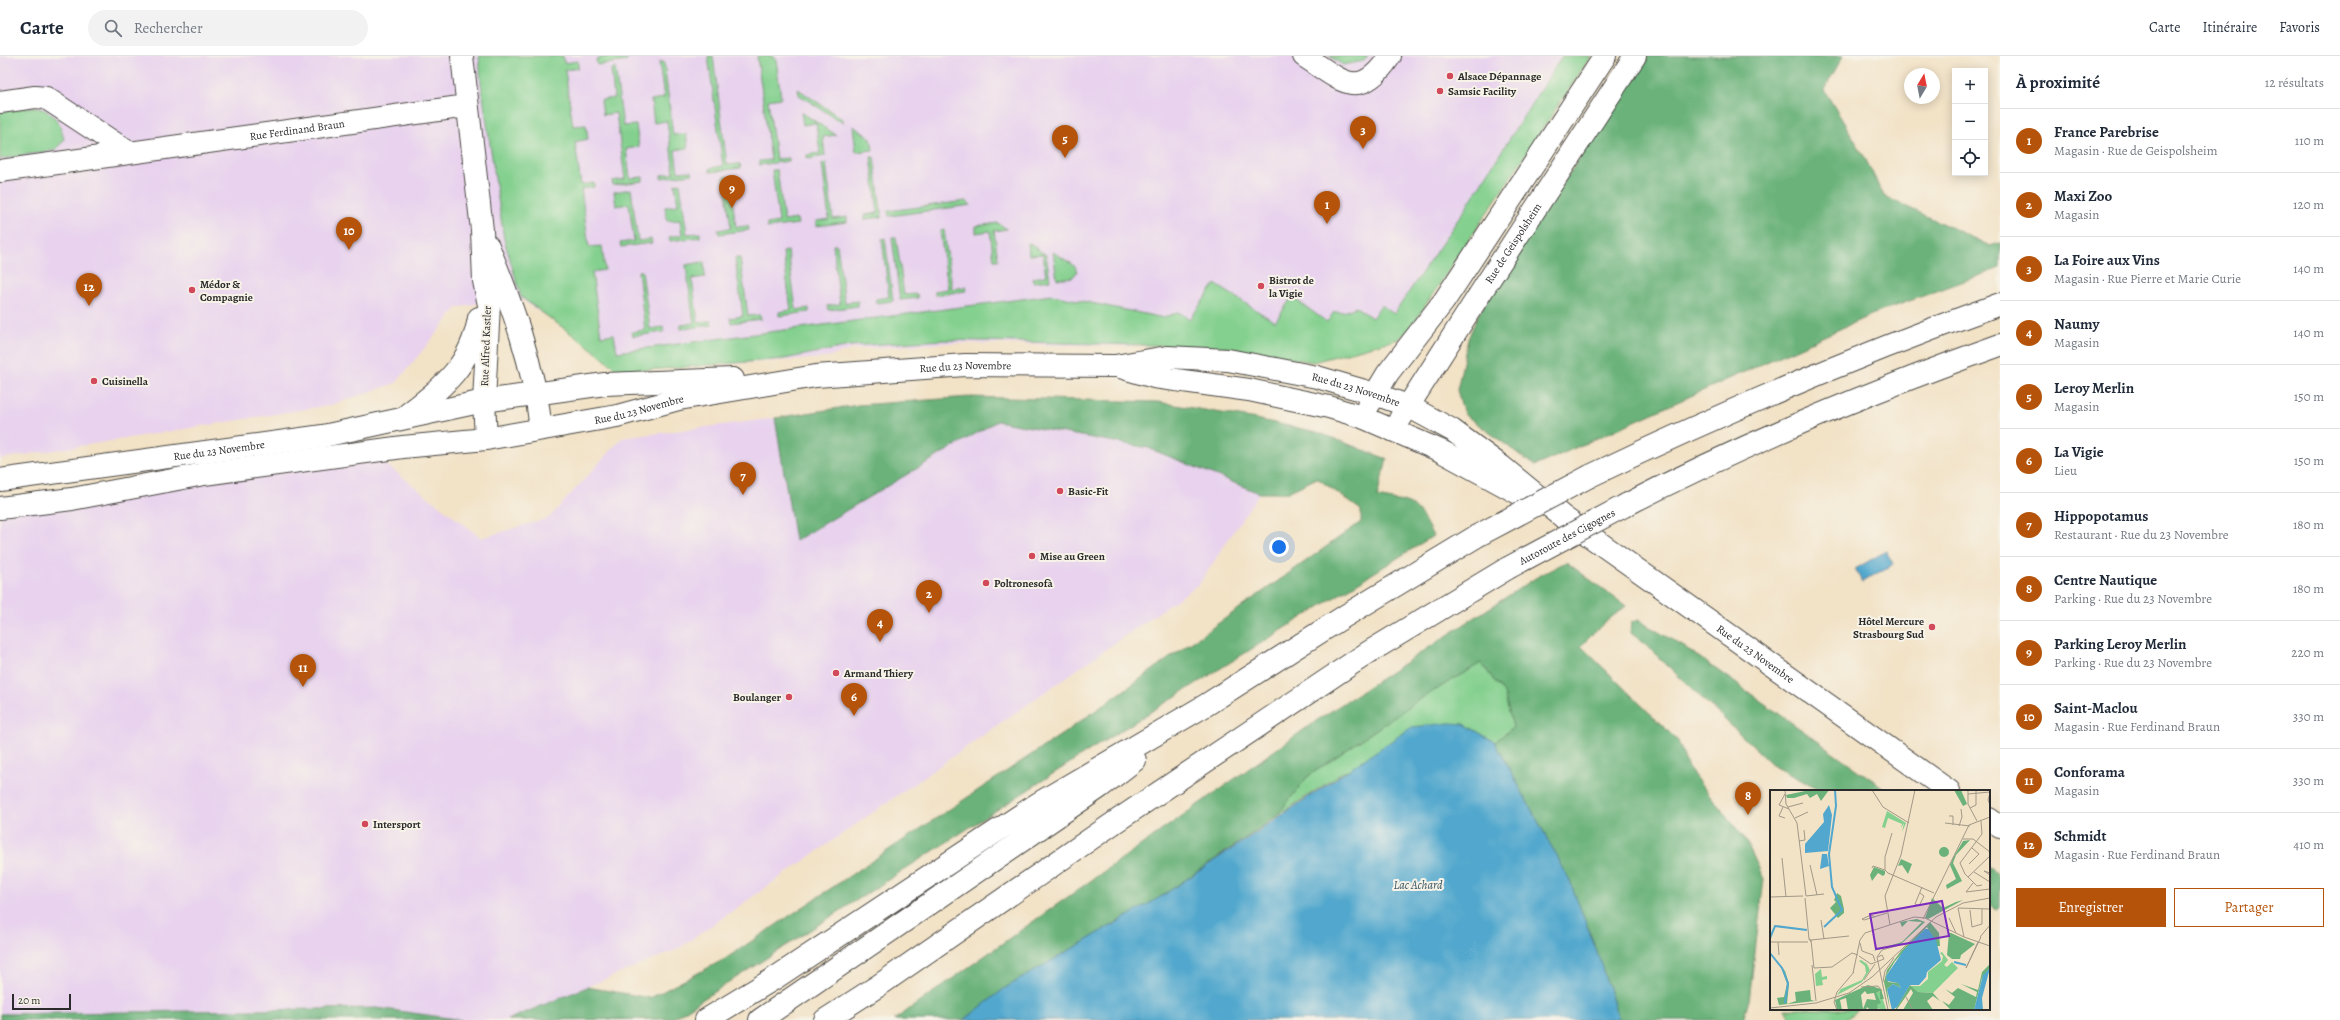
<!DOCTYPE html>
<html lang="fr">
<meta charset="utf-8">
<style>
:root{--surface:#fff;--page:#f2f2f3;--text:#1f2937;--muted:#747a83;--line:#e0e1e3;--accent:#b45309}
body{margin:0;font-family:Alegreya,serif;background:var(--page);color:var(--text)}
.controls{position:absolute;right:12px;top:12px;display:grid;overflow:hidden;border-radius:0px;box-shadow:0 2px 10px #0003}
.controls button{width:36px;height:36px;display:grid;place-items:center;padding:0;border:0;border-bottom:1px solid var(--line);background:var(--surface);color:var(--text);font:20px sans-serif}
.compass{position:absolute;left:1904px;top:12px;width:36px;height:36px;border-radius:50%;background:var(--surface);box-shadow:0 2px 10px #0003;rotate:10deg}
.scale{position:absolute;left:12px;bottom:10px;width:59px;box-sizing:border-box;padding-left:4px;border:2px solid #2b2b2b;border-top:0;font-size:11px;line-height:14px;white-space:nowrap;color:#2b2b2b;-webkit-text-stroke:3px #f7f3e8;paint-order:stroke}
.you{position:absolute;left:1279px;top:491px;width:14px;height:14px;margin:-10px;border:3px solid #fff;border-radius:50%;background:#1a73e8;box-shadow:0 0 0 6px #1a73e833}
.badge{display:grid;place-items:center;width:26px;height:26px;border-radius:50%;background:var(--accent);color:#fff;font-size:13px;font-weight:700}
.pin{position:absolute;translate:-50% -33px;filter:drop-shadow(0 1px 2px #0008)}
.pin::after{content:'';position:absolute;top:21px;width:14px;height:12px;background:inherit;clip-path:polygon(0 0,100% 0,50% 100%)}
.list{margin:0;padding:0;list-style:none}
h2{display:flex;justify-content:space-between;align-items:center;height:52px;margin:0;padding:0 16px;font-size:17px}
h2 small{font-size:13px;font-weight:400;color:var(--muted)}
.list li{display:grid;grid-template-columns:26px 1fr auto;gap:12px;align-items:center;box-sizing:border-box;height:64px;padding:0 16px;border-top:1px solid var(--line)}
.list b{display:block;font-size:15px;white-space:nowrap}
.list p{margin:0;font-size:13px;white-space:nowrap;color:var(--muted)}
.list em{font-size:13px;font-style:normal;color:var(--muted)}
.actions{display:flex;gap:8px;padding:12px 16px}
.actions a{flex:1;padding:9px 0;border:1px solid var(--accent);border-radius:0px;text-align:center;font-size:14px;color:var(--accent)}
.actions .main{background:var(--accent);color:#fff}
.icon{flex:none;width:22px;height:22px;fill:none;stroke:currentColor;stroke-width:2;stroke-linecap:round;stroke-linejoin:round}
.map{position:relative;flex:none;width:2000px;height:964px;overflow:hidden}
header{display:flex;align-items:center;gap:24px;box-sizing:border-box;height:56px;padding:0 20px;background:var(--surface);border-bottom:1px solid var(--line)}
header strong{font-size:19px}
nav{display:flex;gap:22px;margin-inline-start:auto;font-size:14px}
.search{width:280px;height:36px;background:var(--page);display:flex;align-items:center;gap:10px;box-sizing:border-box;padding:0 14px;border-radius:22px;color:var(--muted);font-size:15px}
main{display:flex}
aside{flex:1;background:var(--surface)}
.map>svg:first-child{display:block}
.built{fill:#e8d2ee}
.green{fill:#84d08f;stroke:#587e5d}
.forest{fill:#6bb27a;stroke:#4b6e52}
.water{fill:#51a7cd;stroke:#3e697c}
.lines{fill:none;stroke-linecap:round;stroke-linejoin:round}
.minor-casing{stroke:#494642;stroke-width:24}
.major-casing{stroke:#494642;stroke-width:24}
.highway-casing{stroke:#494642;stroke-width:24}
.minor{stroke:#fff;stroke-width:22}
.major{stroke:#fff;stroke-width:22}
.highway{stroke:#fff;stroke-width:22}
.highway-bridge-casing{stroke:#494642;stroke-width:24;stroke-linecap:butt}
.highway-bridge{stroke:#fff;stroke-width:22}
.poi-dot{fill:#d1495b;stroke:#f7f3e8;stroke-width:1.5}
.labels{text-anchor:middle;dominant-baseline:central;stroke-width:4;stroke-linejoin:round;paint-order:stroke}
.poi-label{font-size:11px;font-weight:bold;fill:#2b2b2b;stroke:#f7f3e8;text-anchor:start}
.street-label{font-size:11px;fill:#2b2b2b;stroke:#f7f3e8}
.water-label{font-size:12px;font-style:italic;fill:#385664;stroke:#f7f3e8}
.inset-river{fill:none;stroke:#51a7cd;stroke-width:2}
.inset-road{fill:none;stroke:#a29988;stroke-width:1}
.view{fill:#7b2cbf;fill-opacity:0.15;stroke:#7b2cbf;stroke-width:2}
.inset-edge{fill:none;stroke:#2b2b2b;stroke-width:2}
</style>
<header>
<strong>Carte</strong>
<div class="search"><svg class="icon" aria-label="search" viewBox="0 0 24 24"><circle cx="10" cy="10" r="6"/><path d="M15 15l6 6"/></svg>Rechercher</div>
<nav><a>Carte</a><a>Itinéraire</a><a>Favoris</a></nav>
</header>
<main>
<div class="map">
<svg width="2000" height="964" viewBox="0 0 2000 964">
<rect width="100%" height="100%" fill="#f7f3e8"/>
<filter id="ink" filterUnits="userSpaceOnUse"><feTurbulence type="fractalNoise" baseFrequency=".025" numOctaves="2"/><feDisplacementMap in="SourceGraphic" scale="8" xChannelSelector="R" yChannelSelector="G"/><feConvolveMatrix kernelMatrix="1 2 1 2 8 2 1 2 1" color-interpolation-filters="sRGB"/></filter>
<filter id="wash" filterUnits="userSpaceOnUse"><feTurbulence type="fractalNoise" baseFrequency=".012" numOctaves="4" result="noise"/><feDisplacementMap in="SourceGraphic" scale="16" xChannelSelector="R" yChannelSelector="G"/><feGaussianBlur stdDeviation="0.9" result="paint"/><feColorMatrix in="noise" values="0 0 0 0 0 0 0 0 0 0 0 0 0 0 0 0 0 1.4 0 .05"/><feComposite in="paint" operator="in"/></filter>
<g filter="url(#wash)">
<rect width="100%" height="100%" fill="#f2e2c6"/>
<!-- built -->
<path class="built" d="M0,0h1562l-97,153 -71,105 -185,30 -84,2 -179,-3 -92,6 -30,9 -203,13 -57,-43 -49,-33 -58,13 -61,75 -65,22 -331,54z
M775,362l20,123 202,-120 151,27 111,45 -60,91 -521,365 -171,71h-45l-85,-12 -377,6v-508l140,-20 242,-25 99,77 68,-20 73,-80z"/>
<!-- green -->
<path class="green" d="M479,0h84l1,7 14,-2v7l-13,2 8,56 13,-1 2,14 -13,3 6,43 13,-2v4l-13,2 8,58 13,-1 3,24 -13,2 9,64 13,-2 3,18 435,-57 112,23 14,-6 12,7 25,-35 60,38 17,-25 35,25 7,-10h10l12,-5 16,11 9,-13 13,9 71,-105 97,-153h29l-180,271 -12,12 -86,23 -90,-15 -279,-7 -94,6 -66,13 -136,11 -32,-1 -24,-20 -71,-52 -17,-58 -23,-156z
M609,0h18v5l-30,4 -1,-6z
M708,0h5l14,109 13,-1 1,4 -31,4v-4l13,-2z
M757,0h14l5,3 5,39 -13,2 8,59 13,-1v3l-30,4v-4l12,-1z
M1329,0h39l-4,5 -21,4z
M659,6h5l9,73 13,-1 2,14 -13,2 3,22 13,-1 1,3 -31,4v-3l13,-2 -7,-52 -13,2 -3,-23 13,-2z
M615,12l8,58 13,-1 3,22 -13,2 4,29 13,-1v4l-30,4 -1,-4 13,-2 -9,-66 -13,2 -2,-15 13,-2 -3,-29z
M798,33l44,30 1,4 -44,-28z
M32,51c20,2 28,13 32,33l-9,10 -55,9v-47z
M801,56l35,23 -13,2 2,19 -18,3v-4l13,-2 -4,-30 -13,2z
M853,70l18,12 2,12 -17,2z
M871,101h3l8,60 -17,2v-4l13,-2z
M826,107l7,56 14,-2v5l-31,4v-5l13,-2 -7,-55z
M772,114h5l7,51 13,-2 1,5 -31,4v-4l12,-2z
M729,120l7,51 12,-1 1,4 -30,4 -1,-4 13,-2 -7,-51z
M680,127l7,51 13,-1v4l-30,4 -1,-4 13,-2 -2,-15 -13,1 -2,-14 13,-2 -3,-21z
M631,133l7,52 13,-2 1,4 -31,4 -1,-4 14,-2 -5,-37 -13,2 -2,-14z
M966,145l5,4 -82,11 -1,-5z
M998,167l9,6 -13,2 4,29h-4l-4,-29 -14,2v-7z
M944,174l8,59 14,-2v4l-31,4v-4l13,-2 -8,-58z
M892,181h4l8,58 13,-1 1,4 -18,2z
M885,182l8,63 -17,2v-4l13,-2 -7,-58z
M1028,187l18,12 4,25 -17,2 -1,-4 14,-2 -3,-22 -14,1z
M833,189h4l8,58 13,-2v5l-30,4 -1,-4 13,-2z
M788,195l8,59 13,-2v4l-30,4v-4l12,-2 -8,-58z
M1053,196l22,14 2,6 -4,5 -16,2z
M735,202h5l8,58 12,-1 1,4 -30,4 -1,-5 13,-2z
M704,206l1,15 -13,2 6,43 13,-1 1,4 -31,4v-4l13,-2 -8,-58z
M638,215h4l8,58 13,-2 1,5 -31,4 -1,-4 13,-2z
M1481,607l23,30 9,34 -18,15 -31,-18 -119,47 -69,46 31,-40 113,-78z
M1785,953h73l-13,11h-54z"/>
<!-- forest -->
<path class="forest" d="M1648,0h195l-19,34 39,64 21,42 106,50 10,-3v25l-129,47 -336,151 -71,-52 -7,-24 11,-51 10,-24 42,-68z
M970,341l188,5 93,16 66,14 70,27 -10,38c39,8 37,3 56,39l-329,205 -432,278 -165,1 80,-33 63,11 75,-39 339,-226 297,-211v-12l-44,-32 -31,15h-27l-111,-45 -151,-27 -202,120 -20,-123 83,-13z
M1566,506l60,44 -22,17 -23,23 97,95 10,27 57,71 19,40 -15,121 -6,20h-124l-22,-68 -28,-73 -74,-137 18,-15 -9,-34 -23,-30 -61,36 -113,78 -31,40 -114,79 -157,92 -41,32h-70l425,-301 218,-142z
M1638,564l48,28 202,143h-65l-48,-24 -140,-132 -5,-2 1,-10z
M1989,811l11,9v30l-4,3 -7,-5z
M377,952l85,12h-462v-6z"/>
<!-- water -->
<path class="water" d="M1886,495l7,13 -31,18 -7,-13z
M1450,667l14,1 31,18 74,137 28,73 22,68h-655l41,-32 157,-92 250,-169z"/>
</g>
<g filter="url(#ink)">
<g class="lines">
<defs>
<g id="minor">
<path d="M1304,0c37,24 55,47 86,0"/>
<path d="M0,46l35,-5 11,1 82,54"/>
<path id="s1" d="M0,115l467,-65"/>
</g>
<g id="major">
<path d="M462,0l20,174 2,51 5,24 -5,96 2,38"/>
<path d="M488,190c24,59 46,119 53,183"/>
<path d="M1120,311l34,10 95,13 80,17 33,10 79,34 79,43"/>
<path d="M1368,350l20,-33 56,-72 161,-245"/>
<path d="M408,358c36,-28 63,-49 71,-96"/>
<path id="s2" d="M1400,363l85,-133 150,-230"/>
<path id="s3" d="M0,424l323,-44 161,-35 121,-17 128,-5"/>
<path id="s4" d="M0,452l72,-9 132,-25 199,-27 83,-8 131,-23 62,-17 137,-23 149,-11 150,1 52,-9 61,3 89,17 58,17 33,12 44,24 49,36 62,51 386,274"/>
<path d="M1989,763l11,8"/>
</g>
<path id="highway" d="M1590,420c134,-64 270,-122 410,-172
M1626,449c121,-63 246,-114 374,-160
M706,964l69,-42 264,-175 167,-98 139,-89 132,-80
M760,964l340,-233 35,-27
M825,964l53,-34 240,-166 251,-168 139,-84"/>
</defs>
<!-- minor casing -->
<use href="#minor" class="minor-casing"/>
<!-- major casing -->
<use href="#major" class="major-casing"/>
<!-- highway casing -->
<use href="#highway" class="highway-casing"/>
<!-- minor -->
<use href="#minor" class="minor"/>
<!-- major -->
<use href="#major" class="major"/>
<!-- highway -->
<use href="#highway" class="highway"/>
<defs>
<g id="highway-bridge">
<path d="M1477,480l113,-60"/>
<path id="s5" d="M1508,512l118,-63"/>
</g>
</defs>
<!-- highway-bridge casing -->
<use href="#highway-bridge" class="highway-bridge-casing"/>
<!-- highway-bridge -->
<use href="#highway-bridge" class="highway-bridge"/>
</g>
</g>
<!-- markers -->
<g class="poi-dot">
<circle cx="1450" cy="20" r="4"/>
<circle cx="1440" cy="35" r="4"/>
<circle cx="1261" cy="230" r="4"/>
<circle cx="192" cy="234" r="4"/>
<circle cx="94" cy="325" r="4"/>
<circle cx="1060" cy="435" r="4"/>
<circle cx="1032" cy="500" r="4"/>
<circle cx="986" cy="527" r="4"/>
<circle cx="1932" cy="571" r="4"/>
<circle cx="836" cy="617" r="4"/>
<circle cx="789" cy="641" r="4"/>
<circle cx="365" cy="768" r="4"/>
</g>
<g class="labels">
<!-- poi labels -->
<g class="poi-label">
<text x="1458" y="20">Alsace Dépannage</text>
<text x="1448" y="35">Samsic Facility</text>
<text x="1269" y="224">Bistrot de<tspan x="1269" dy="13">la Vigie</tspan></text>
<text x="200" y="228">Médor &amp;<tspan x="200" dy="13">Compagnie</tspan></text>
<text x="102" y="325">Cuisinella</text>
<text x="1068" y="435">Basic-Fit</text>
<text x="1040" y="500">Mise au Green</text>
<text x="994" y="527">Poltronesofà</text>
<text x="1924" y="565" text-anchor="end">Hôtel Mercure<tspan x="1924" dy="13">Strasbourg Sud</tspan></text>
<text x="844" y="617">Armand Thiery</text>
<text x="781" y="641" text-anchor="end">Boulanger</text>
<text x="373" y="768">Intersport</text>
</g>
<!-- street labels -->
<g class="street-label">
<text stroke="none"><textPath href="#s1" startOffset="300">Rue Ferdinand Braun</textPath></text>
<text stroke="none"><textPath href="#s2" startOffset="209">Rue de Geispolsheim</textPath></text>
<text transform="translate(486 290) rotate(-88)">Rue Alfred Kastler</text>
<text stroke="none"><textPath href="#s4" startOffset="977">Rue du 23 Novembre</textPath></text>
<text stroke="none"><textPath href="#s4" startOffset="1372">Rue du 23 Novembre</textPath></text>
<text stroke="none"><textPath href="#s4" startOffset="647">Rue du 23 Novembre</textPath></text>
<text stroke="none"><textPath href="#s3" startOffset="221">Rue du 23 Novembre</textPath></text>
<text stroke="none"><textPath href="#s5" startOffset="67">Autoroute des Cigognes</textPath></text>
<text stroke="none"><textPath href="#s4" startOffset="1854">Rue du 23 Novembre</textPath></text>
</g>
<!-- water labels -->
<g class="water-label">
<text x="1418" y="829">Lac Achard</text>
</g>
</g>
<!-- overview -->
<g transform="translate(1770 734)">
<rect width="220" height="220" fill="#f2e2c6"/>
<path d="M117,21l19,12 -4,9 2,-9 -3,5 1,-4 -14,-6 -3,10 -3,-1zM172,162l6,8 -4,5 3,2 5,-5 6,6 -25,25 -15,-1 -7,-6h9l8,-7v-7l14,-11 1,-5 -3,-3zM91,170l6,4 3,6 -8,12 -25,13 4,-6 21,-9 4,-7 -1,-7 -6,-5zM51,179l1,8 5,-1v3l-5,1 1,5 -7,1 -1,-12zM110,201l6,18 -1,1 -9,-2v-15z" fill="#84d08f"/>
<path d="M40,0h19l-8,11 -4,-7 -7,4 -3,-4 -13,4h-7l-1,-3zM184,0h7l6,14 -4,2zM200,50l-14,15 -3,8 9,18 -15,8 -1,-4 10,-6 -6,-14 3,-7 10,-17zM169 62a5 5 0 1 1 10 0a5 5 0 1 1-10 0ZM131,69l11,5 -4,10 -6,-9 -4,1zM104,77l11,4v3l-2,2 -5,-3 -6,8 -2,-6zM67,103l4,3 3,13v4l-6,5 -8,-10 6,-6 -2,-2zM162,108l11,10 13,-6 7,-2 -35,19 -3,-1zM147,129l8,3 -25,23 -28,6 30,-9 20,-20 -14,-1 -6,6 -2,-5zM160,132l9,11 1,13h-4l-9,-19 -32,34 -9,15 2,6 10,1 3,5 -8,-4 -6,5 3,21 -6,-28 3,-12 14,-19zM179,143h2l24,11 -14,11 -1,4h-8l-5,-4zM2,166l13,15 4,13 -2,20 9,-3 -1,-9 15,-2 1,10 4,1 -36,4 -2,-7 7,-1 3,-13 -5,-15zM220,174v4l-8,10 -8,32h-23l-9,-9 7,4 6,-8 -10,-8 7,4 6,-5 18,9 1,-5 -16,-8 17,6 4,-18zM98,195l13,4 3,10h-4v-8l-4,2 5,10 -4,2 1,5h-8l-3,-3 -1,3h-18l-2,-12 -6,2 2,10h-5l-2,-10zM95,201l2,3 7,-1 2,7 -9,-1 -4,10 -2,-14zM140,195l8,7 15,1 7,8 -7,-5 -6,5 6,9h-30l10,-17 -2,-4 -14,20 -2,1z" fill="#6bb27a" fill-rule="evenodd"/>
<path d="M59,15l3,10 -4,36 -23,2v-9l19,-22 -1,-8zM52,64h5l2,12 -9,3zM155,139h3l8,11 5,20 -14,12 -1,5 -7,8h-9l-13,22 -5,3 -5,-21 6,-5 8,4 -3,-5 -11,-2 -1,-5 18,-26zM220,178l-8,30 1,12h-9l9,-35z" fill="#51a7cd"/>
<path class="inset-river" d="M54,137l18,-17 -10,-23 -3,-33 7,-48 -1,-16M0,148l5,-12 32,4M0,163l12,15 6,15 -3,20M184,172l12,3"/>
<path class="inset-road" d="M15,0l1,14 11,19 9,73M102,0l11,17 26,16M198,0v14l9,17M220,3l-2,7 2,5M15,4l-6,11 10,4M198,4l22,-2M13,17l-4,9 6,2M18,17l15,-4M200,18l6,-3v-15M179,26h4v9M25,28l13,-6M211,31l1,13 -22,29 5,11 12,12 5,-1M175,33l25,3M189,36l3,-9 -1,-8M193,49h10l17,13M29,51l6,-1 -1,-10M12,68l4,39M199,74l10,-10 -7,-6M40,75l7,30M102,78l1,-2 12,4M115,80l3,3 46,20M115,80v-13l7,-24M204,82l16,10M220,83l-6,-2 6,4M198,87l22,-21M203,93l-7,9 24,-3M150,103l4,3 -5,10 -4,-2 7,-17M36,106l18,-2M0,107l33,-1M35,108l4,41M200,120l2,17 10,-3v-15M105,127l-4,-2 -9,4 2,1 23,-7M179,128l7,15M153,129l46,-94 21,-8M51,130l3,19M120,135l-5,-29 16,-41 14,-65M194,147l-6,-29 32,1M210,147l10,-12M41,150l38,-4M0,152h38M8,152l1,13M41,152l-2,-3 2,1 3,28 18,-1 20,-14 6,2M208,152l-12,26 15,-31M90,153l2,8 11,4 2,6M89,166l12,8 13,-5 -2,-4 -4,2M42,175l4,36M83,183l7,-33 5,-7 49,-16 11,1 39,19 26,9M94,190l11,-16M113,192l2,-11 9,-13M91,197l17,-1 4,5M136,207l7,13M0,218l46,-5 33,-10 23,-16 64,-60 27,-14 27,-5M67,220l-3,-8 3,-10 17,-20M118,220l-11,-53 5,-7 21,-6"/>
<path class="view" d="M172,111l7,35 -73,13 -6,-35z"/>
<rect width="220" height="220" class="inset-edge"/>
</g>
</svg>
<div class="controls">
<button>+</button>
<button>−</button>
<button><svg class="icon" aria-label="locate" viewBox="0 0 24 24"><circle cx="12" cy="12" r="6"/><path d="M12 2v4M12 18v4M2 12h4M18 12h4"/></svg></button>
</div>
<svg class="compass" viewBox="-18 -18 36 36"><path d="M0-13l5 13h-10z" fill="#e53935"/><path d="M0 13l5-13h-10z" fill="#747a83"/></svg>
<div class="scale">20 m</div>
<div class="you"></div>
<div class="pin badge" style="left:1327px;top:168px">1</div>
<div class="pin badge" style="left:929px;top:557px">2</div>
<div class="pin badge" style="left:1363px;top:93px">3</div>
<div class="pin badge" style="left:880px;top:586px">4</div>
<div class="pin badge" style="left:1065px;top:102px">5</div>
<div class="pin badge" style="left:854px;top:660px">6</div>
<div class="pin badge" style="left:743px;top:439px">7</div>
<div class="pin badge" style="left:1748px;top:759px">8</div>
<div class="pin badge" style="left:732px;top:152px">9</div>
<div class="pin badge" style="left:349px;top:194px">10</div>
<div class="pin badge" style="left:303px;top:631px">11</div>
<div class="pin badge" style="left:89px;top:250px">12</div>
</div>
<aside>
<h2>À proximité<small>12 résultats</small></h2>
<ul class="list">
<li><span class="badge">1</span><div><b>France Parebrise</b><p>Magasin · Rue de Geispolsheim</p></div><em>110 m</em></li>
<li><span class="badge">2</span><div><b>Maxi Zoo</b><p>Magasin</p></div><em>120 m</em></li>
<li><span class="badge">3</span><div><b>La Foire aux Vins</b><p>Magasin · Rue Pierre et Marie Curie</p></div><em>140 m</em></li>
<li><span class="badge">4</span><div><b>Naumy</b><p>Magasin</p></div><em>140 m</em></li>
<li><span class="badge">5</span><div><b>Leroy Merlin</b><p>Magasin</p></div><em>150 m</em></li>
<li><span class="badge">6</span><div><b>La Vigie</b><p>Lieu</p></div><em>150 m</em></li>
<li><span class="badge">7</span><div><b>Hippopotamus</b><p>Restaurant · Rue du 23 Novembre</p></div><em>180 m</em></li>
<li><span class="badge">8</span><div><b>Centre Nautique</b><p>Parking · Rue du 23 Novembre</p></div><em>180 m</em></li>
<li><span class="badge">9</span><div><b>Parking Leroy Merlin</b><p>Parking · Rue du 23 Novembre</p></div><em>220 m</em></li>
<li><span class="badge">10</span><div><b>Saint-Maclou</b><p>Magasin · Rue Ferdinand Braun</p></div><em>330 m</em></li>
<li><span class="badge">11</span><div><b>Conforama</b><p>Magasin</p></div><em>330 m</em></li>
<li><span class="badge">12</span><div><b>Schmidt</b><p>Magasin · Rue Ferdinand Braun</p></div><em>410 m</em></li>
</ul>
<div class="actions"><a class="main">Enregistrer</a><a>Partager</a></div>
</aside>
</main>
